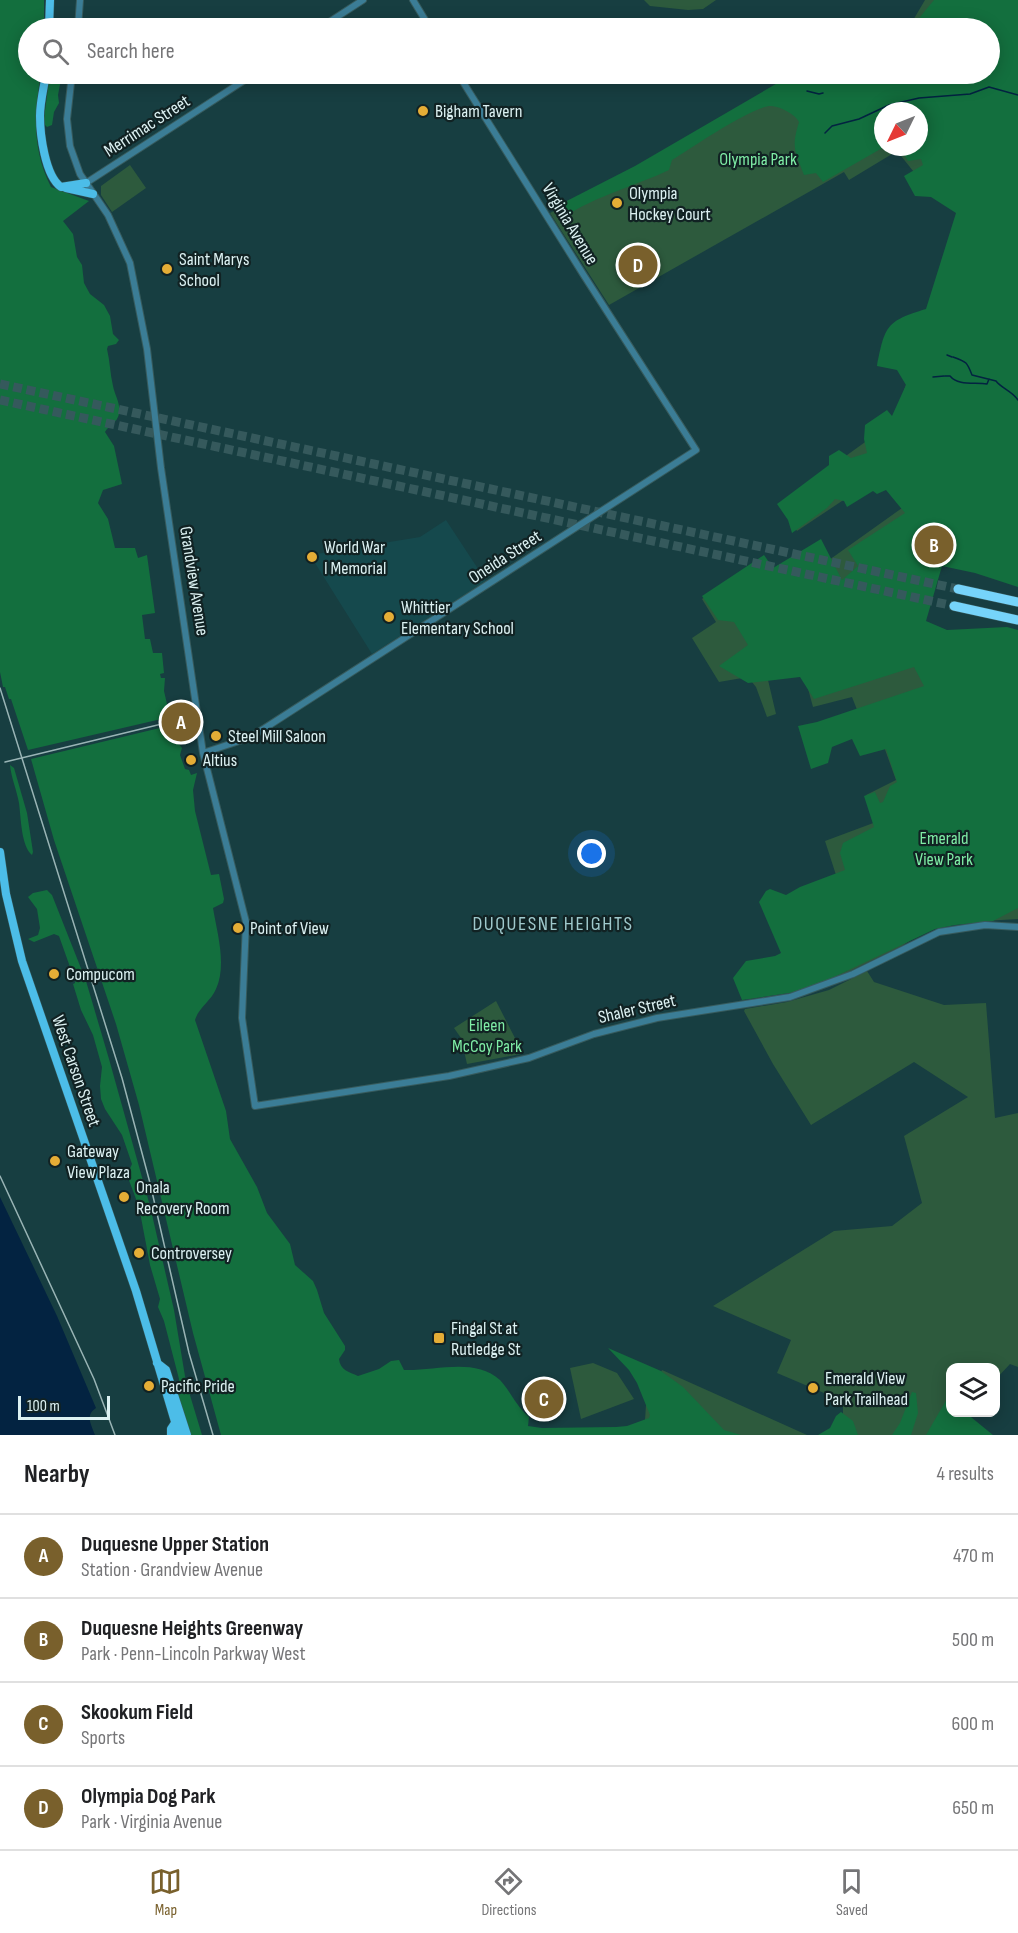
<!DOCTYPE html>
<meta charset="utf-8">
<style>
:root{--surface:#fff;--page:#f6f6f6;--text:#202124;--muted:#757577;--line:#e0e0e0;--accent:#79602c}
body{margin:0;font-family:"Sofia Sans Condensed",sans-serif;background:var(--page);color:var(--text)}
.controls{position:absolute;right:18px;bottom:18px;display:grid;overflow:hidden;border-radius:12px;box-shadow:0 3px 15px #0003}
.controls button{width:54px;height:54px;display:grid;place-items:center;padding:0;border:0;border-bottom:2px solid var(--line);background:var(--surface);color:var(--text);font:30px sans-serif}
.compass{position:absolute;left:874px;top:102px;width:54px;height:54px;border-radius:50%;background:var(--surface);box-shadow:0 3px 15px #0003;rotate:227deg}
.scale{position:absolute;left:18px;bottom:15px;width:92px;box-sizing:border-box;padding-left:6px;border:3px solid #dcf1f2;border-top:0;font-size:16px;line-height:21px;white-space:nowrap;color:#dcf1f2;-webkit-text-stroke:4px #112223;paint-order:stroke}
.you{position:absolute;left:592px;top:854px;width:21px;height:21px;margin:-15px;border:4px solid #fff;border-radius:50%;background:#1a73e8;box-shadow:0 0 0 9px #1a73e833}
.badge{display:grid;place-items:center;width:39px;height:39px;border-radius:50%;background:var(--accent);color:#fff;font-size:20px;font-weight:700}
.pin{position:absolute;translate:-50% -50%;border:3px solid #fff;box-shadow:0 2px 6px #0006}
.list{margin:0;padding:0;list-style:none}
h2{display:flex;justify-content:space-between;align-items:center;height:78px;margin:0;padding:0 24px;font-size:26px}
h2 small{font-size:20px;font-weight:400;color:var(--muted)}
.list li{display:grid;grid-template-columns:39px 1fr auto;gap:18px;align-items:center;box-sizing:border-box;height:84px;padding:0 24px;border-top:2px solid var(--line)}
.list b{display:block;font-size:22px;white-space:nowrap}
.list p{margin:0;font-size:20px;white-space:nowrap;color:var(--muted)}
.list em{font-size:20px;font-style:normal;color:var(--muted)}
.icon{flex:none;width:33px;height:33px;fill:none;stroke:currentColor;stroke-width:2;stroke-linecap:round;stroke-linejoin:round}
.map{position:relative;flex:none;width:1018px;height:1435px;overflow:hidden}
.search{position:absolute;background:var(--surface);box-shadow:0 3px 15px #0003;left:18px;right:18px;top:18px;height:66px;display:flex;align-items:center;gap:15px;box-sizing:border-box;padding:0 21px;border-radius:33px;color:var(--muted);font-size:22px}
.sheet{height:414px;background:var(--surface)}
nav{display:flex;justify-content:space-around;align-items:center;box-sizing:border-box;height:84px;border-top:2px solid var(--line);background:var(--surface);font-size:16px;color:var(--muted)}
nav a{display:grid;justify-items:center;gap:3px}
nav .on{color:var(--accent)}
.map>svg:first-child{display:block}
.built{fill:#15494d}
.green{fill:#2d5a3d;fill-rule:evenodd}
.forest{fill:#136f3e}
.water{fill:#032341}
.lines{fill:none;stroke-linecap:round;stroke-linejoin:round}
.stream{stroke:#032341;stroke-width:1.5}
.highway-tunnel{stroke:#35595c;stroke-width:9;stroke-dasharray:9 4.5;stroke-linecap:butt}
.minor-casing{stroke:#375b5d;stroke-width:8}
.major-casing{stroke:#375b5d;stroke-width:9}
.highway-casing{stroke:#375b5d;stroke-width:10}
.minor{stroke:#3b7d96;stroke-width:6}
.major{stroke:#4cbde8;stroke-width:8}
.highway{stroke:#76d4fa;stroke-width:9}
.rail{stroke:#99b4b5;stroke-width:1.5}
.poi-dot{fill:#e5ad36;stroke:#112223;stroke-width:2}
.labels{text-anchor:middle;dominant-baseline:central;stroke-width:4.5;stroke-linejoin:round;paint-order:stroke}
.poi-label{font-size:18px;fill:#dcf1f2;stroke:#112223;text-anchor:start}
.street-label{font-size:18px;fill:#dcf1f2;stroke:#112223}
.park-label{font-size:18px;fill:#7feda6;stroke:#112223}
.neighbourhood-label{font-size:20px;letter-spacing:1.5px;fill:#9fc9cc;stroke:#112223}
</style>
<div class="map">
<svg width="1018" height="1435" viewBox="0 0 1018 1435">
<rect width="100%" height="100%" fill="#173e41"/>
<!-- built -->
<path class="built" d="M446,520l40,61 -114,73 -62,-99 110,-18z"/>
<!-- green -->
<path class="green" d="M644,0h72l-13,9 -15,1 -38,-4z
M925,0h93v453l-76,107 -61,56 137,32v271l-84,5 -32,22 -58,28 -37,15 -58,10 87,-124 -11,-34 51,-19 -10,-27 30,-15 -13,-36 -20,-19 -11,-28 -39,10 -9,-33 -36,6 8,34 -9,3 -11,-30 -8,-10 -29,5 -27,-44 24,-16 -14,-23 32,-23 60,9 108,-77 -21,-33 -84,56 -18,-27 114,-82 74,-213 -37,-17 -33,-41 -48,29 -5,-8 -235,133 -59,-92 111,-57 124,-76 205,-6v-46h-88l10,-6zM883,111h36v36h-36z
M130,165l16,23 -34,24 -11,-17v-9z
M867,971l7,11 70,23 42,-2 9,115 23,-5v254l-8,-3 -14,15v-11h-46v44l-9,23h-86l-12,-20v-14l-66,-28 14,-33 -78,-34 121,-75 58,-5 30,-23 -18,-67 64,-39 -54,-35 -103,63 -38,-61 -29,-53 1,-2 42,-7 42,-12z
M496,1001l20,39 5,14 -54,10 -6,-26 -7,-10z
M593,1363l24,10 17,26 -53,20 -11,-51z
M662,1370l145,65h-163l2,-30z"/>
<!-- forest -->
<path class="forest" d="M0,0h44v28h-16v46h13c-7,39 -9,76 10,113l38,14 -26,20 10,13 4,23 5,8 2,18 6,11 14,11 6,11 3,18 6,6 -3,4 -8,2 -1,3c3,12 3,25 6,37 2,10 8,18 6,28 -2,9 -10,11 -14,18l9,14 8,38 -19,6 -5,13 10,16 7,29h20l3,10 9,-3 8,58 -13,2 3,24h5l3,14h9l2,20 -4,1 1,4h4l-1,13 6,26 -142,33 -17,-51h-2l-4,-12h-2l-3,-15z
M934,0h84v587l-43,-14 -33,-7 -16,55 21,9 60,-3 11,3v278l-25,13 -38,4 -20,4 -120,57 -19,6 -54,8 -9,-22 13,-17 29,-5 6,-3 -22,-51 7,-11 4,-2 16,6 14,-8 45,-17 -5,-17 3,-10 31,-16 -10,-31 11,-4 5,11 3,-1 7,-16 7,-4 -11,-33 -26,7 -8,-17 -20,8 -4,16 -17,6 -13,-43 19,-4 107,-36 -10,-19 -100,32 -14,-22 -52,6 -29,-17 29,-21 -14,-23 -16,-2 -16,-24 62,-41 9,13 48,-29 21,41 16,-14 -10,-16 57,-37 -19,-23 -9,4 -4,-3 -26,16 -3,-6 -9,-2 -8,9 -35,25 -4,-13 -11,-16 52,-39v-9l10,-6 12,8 16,-5 -3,-14 1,-14 22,-15 5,6 14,-31 -9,-15 -20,-4c8,-40 9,-45 49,-57l30,-96 -25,-16 -16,-1 -11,-20 19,-11 -2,-6 -13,2 -9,-14h20v-36h-36l1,36 -61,35 -7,-9 -12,2c-9,-24 -13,-27 -5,-53 -4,-8 -18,-15 -27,-16 -17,-2 -82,43 -100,54l-3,10c-31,15 -86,30 -109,51l-7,-13 82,-42 158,-92h197v-46h-79z
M50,74h12l-4,21 1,8 -5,9 -2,13 -5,2 -2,-2 -1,-7z
M168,726l6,4 2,10 6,8 -2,7 5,14 4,1 2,5 6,-2 -4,17 2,21 16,64 8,-1 5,25 -1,4 -10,5c4,24 14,57 3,81 -5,12 -17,18 -21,31l31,91 4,28 27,48 10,26 23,31 5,21 18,16 4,9 7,23 21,33v4l-6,9c1,11 10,13 19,17l21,-7 12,-8 8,-1 5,10c31,1 71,-13 96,10 11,12 16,26 29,37l-1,9 14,2 74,-1 11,-1 22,-8 1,-3 -13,-32 -8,-13 -21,-22 53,23 22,16 41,43 17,5h-520l-28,-102 -54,-228 -23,-81 -62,-184 -23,-81z
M10,765l4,3 13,45 6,39 -1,3c-11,-9 -11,-38 -13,-52 -2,-12 -8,-26 -9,-38z
M47,890l5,5 34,86 23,78 41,147 24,104 12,72 16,53h-14l-13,-47 3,-3 1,-6 -15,-58 -6,-14 2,-8 -10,-34 -11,-58 -12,-32 5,-11 -10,-29 -17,-26 -4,-10 -1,-13 2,-19 -9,-32 -12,-25 -8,-26 2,-1v-2l-16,-45 -5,-2 -20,8 -6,-3 10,-4 2,-7 -3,-19 -9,-12 5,-4z
M912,1392l4,1 2,20 -6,19 -1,3h-19l8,-12z
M948,1397l2,3v12l16,1 27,22h-67z
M841,1412l12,9 5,14h-40l12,-7 6,-12z"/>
<!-- water -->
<path class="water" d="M0,1197l57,119 39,92c-11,7 -5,16 -1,27h-95z"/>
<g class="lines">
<!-- stream -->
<path class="stream" d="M807,91l12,3 4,-1
M825,133l7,-7 27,-7 30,-14 30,-7 51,-4 19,-7 29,8
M947,355l5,2
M953,357c14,5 14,5 19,18l24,6c5,7 16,10 22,19
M945,376h5c8,10 25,6 37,8l2,-5
M933,377l11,-1"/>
<!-- highway-tunnel -->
<path class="highway-tunnel" d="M0,384l958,205
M0,400l954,206"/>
<defs>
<path id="minor" d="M413,0l17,28
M78,28l2,-28
M320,28l43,-28
M72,74l-5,45 3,27 10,28 28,41 22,48 17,86 14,119 42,285 43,169 -4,96 13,88 194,-30 80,-18 65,-24 63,-16 133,-21 63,-23 86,-42 46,-7 33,2
M86,183l168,-109
M203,753l48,-16 445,-287 -113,-176 -125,-200"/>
<path id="major" d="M49,28l1,-28
M46,74c-2,13 -6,28 -6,42 0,18 5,60 21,71l25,-4
M66,188l27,6
M0,852l6,42 16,67 114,330 43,144
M157,1363l9,7 21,65
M171,1435v-6l4,-6"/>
<path id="highway" d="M958,589l60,13
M954,606l64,14"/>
</defs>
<!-- minor casing -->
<use href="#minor" class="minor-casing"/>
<!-- major casing -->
<use href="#major" class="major-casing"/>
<!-- highway casing -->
<use href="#highway" class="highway-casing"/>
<!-- minor -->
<use href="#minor" class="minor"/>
<!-- major -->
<use href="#major" class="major"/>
<!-- highway -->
<use href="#highway" class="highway"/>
<!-- rail -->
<path class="rail" d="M0,688l122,390 28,105 39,170 24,82
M5,762l169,-41
M0,1176l94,203 21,56"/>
</g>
<!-- markers -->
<g class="poi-dot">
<circle cx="423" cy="111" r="6"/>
<circle cx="617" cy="203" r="6"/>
<circle cx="167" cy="269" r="6"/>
<circle cx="312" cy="557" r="6"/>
<circle cx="389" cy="617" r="6"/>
<circle cx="216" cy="736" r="6"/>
<circle cx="191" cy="760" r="6"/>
<circle cx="238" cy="928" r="6"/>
<circle cx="54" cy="974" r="6"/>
<circle cx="55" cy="1161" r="6"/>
<circle cx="124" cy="1197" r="6"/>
<circle cx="139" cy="1253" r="6"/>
<rect x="433" y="1332" width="12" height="12" rx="3"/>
<circle cx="149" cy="1386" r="6"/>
<circle cx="813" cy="1388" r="6"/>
</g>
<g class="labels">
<!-- poi labels -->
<g class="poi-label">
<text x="435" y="111">Bigham Tavern</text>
<text x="629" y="193">Olympia<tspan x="629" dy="21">Hockey Court</tspan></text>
<text x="179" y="259">Saint Marys<tspan x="179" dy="21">School</tspan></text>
<text x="324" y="547">World War<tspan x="324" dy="21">I Memorial</tspan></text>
<text x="401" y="607">Whittier<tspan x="401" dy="21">Elementary School</tspan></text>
<text x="228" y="736">Steel Mill Saloon</text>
<text x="203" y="760">Altius</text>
<text x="250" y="928">Point of View</text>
<text x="66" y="974">Compucom</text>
<text x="67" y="1151">Gateway<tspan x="67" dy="21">View Plaza</tspan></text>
<text x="136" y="1187">Onala<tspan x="136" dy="21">Recovery Room</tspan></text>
<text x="151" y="1253">Controversey</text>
<text x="451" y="1328">Fingal St at<tspan x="451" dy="21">Rutledge St</tspan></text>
<text x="825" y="1378">Emerald View<tspan x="825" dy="21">Park Trailhead</tspan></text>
<text x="161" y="1386">Pacific Pride</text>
</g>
<!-- street labels -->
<g class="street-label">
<text transform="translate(147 126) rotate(-33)">Merrimac Street</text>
<text transform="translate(570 224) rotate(59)">Virginia Avenue</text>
<text transform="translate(505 557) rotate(-33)">Oneida Street</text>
<text transform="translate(194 581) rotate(81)">Grandview Avenue</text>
<text transform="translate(637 1009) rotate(-13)">Shaler Street</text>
<text transform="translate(76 1071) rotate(71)">West Carson Street</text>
</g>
<!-- park labels -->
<g class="park-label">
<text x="758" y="159">Olympia Park</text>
<text x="944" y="838">Emerald<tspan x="944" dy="21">View Park</tspan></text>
<text x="487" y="1025">Eileen<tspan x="487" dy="21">McCoy Park</tspan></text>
</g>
<!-- neighbourhood labels -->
<g class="neighbourhood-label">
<text x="553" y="924">DUQUESNE HEIGHTS</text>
</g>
</g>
</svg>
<div class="controls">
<button><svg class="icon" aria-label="layers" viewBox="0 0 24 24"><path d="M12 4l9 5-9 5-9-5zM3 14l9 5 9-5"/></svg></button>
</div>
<svg class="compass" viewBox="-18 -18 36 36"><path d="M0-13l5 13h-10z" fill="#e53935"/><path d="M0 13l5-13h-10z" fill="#757577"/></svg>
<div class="scale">100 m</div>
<div class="you"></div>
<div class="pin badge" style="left:181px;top:722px">A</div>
<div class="pin badge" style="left:934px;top:545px">B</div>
<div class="pin badge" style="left:544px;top:1399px">C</div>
<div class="pin badge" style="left:638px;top:265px">D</div>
<div class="search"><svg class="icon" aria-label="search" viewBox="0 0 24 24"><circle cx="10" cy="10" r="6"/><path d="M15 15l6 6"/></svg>Search here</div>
</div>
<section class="sheet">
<h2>Nearby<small>4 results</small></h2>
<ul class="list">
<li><span class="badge">A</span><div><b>Duquesne Upper Station</b><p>Station · Grandview Avenue</p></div><em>470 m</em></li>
<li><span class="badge">B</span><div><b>Duquesne Heights Greenway</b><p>Park · Penn-Lincoln Parkway West</p></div><em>500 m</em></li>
<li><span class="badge">C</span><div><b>Skookum Field</b><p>Sports</p></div><em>600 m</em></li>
<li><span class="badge">D</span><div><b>Olympia Dog Park</b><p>Park · Virginia Avenue</p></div><em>650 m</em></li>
</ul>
</section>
<nav>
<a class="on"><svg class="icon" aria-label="map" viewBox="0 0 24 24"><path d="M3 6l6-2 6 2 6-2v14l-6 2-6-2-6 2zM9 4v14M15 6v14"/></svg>Map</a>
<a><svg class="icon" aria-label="directions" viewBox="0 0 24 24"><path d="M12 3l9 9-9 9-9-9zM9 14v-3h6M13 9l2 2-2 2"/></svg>Directions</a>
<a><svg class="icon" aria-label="saved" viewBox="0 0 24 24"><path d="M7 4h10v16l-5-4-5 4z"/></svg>Saved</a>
</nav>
